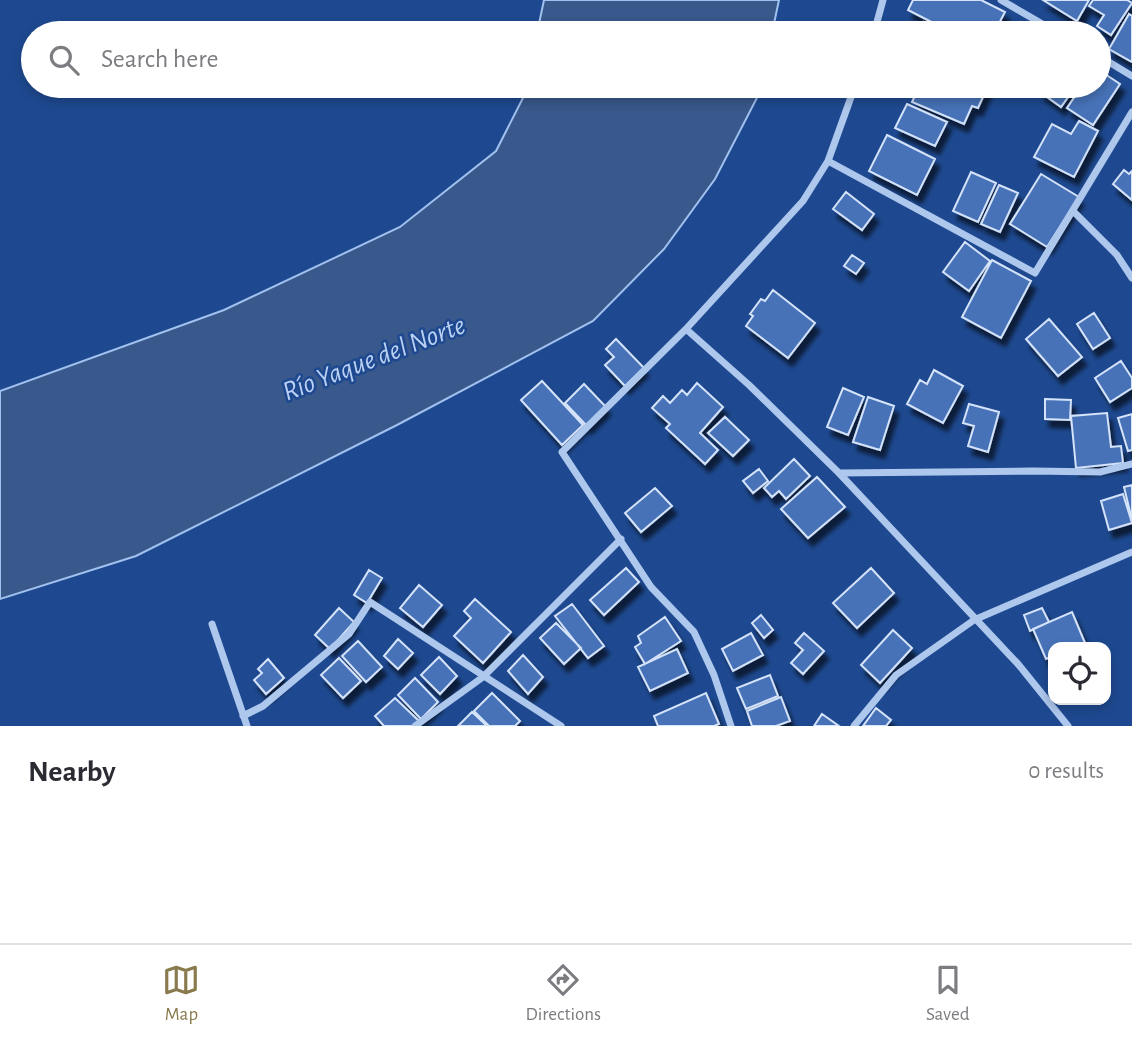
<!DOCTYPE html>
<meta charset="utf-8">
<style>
:root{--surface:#fff;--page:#f2f2f3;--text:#2b2b33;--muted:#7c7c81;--line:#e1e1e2;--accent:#897a4d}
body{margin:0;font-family:"Alegreya Sans",sans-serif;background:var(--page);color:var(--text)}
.controls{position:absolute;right:21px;bottom:21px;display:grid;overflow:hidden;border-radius:14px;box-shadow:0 4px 10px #0003}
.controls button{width:63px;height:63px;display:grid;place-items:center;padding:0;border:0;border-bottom:2px solid var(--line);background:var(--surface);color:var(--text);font:35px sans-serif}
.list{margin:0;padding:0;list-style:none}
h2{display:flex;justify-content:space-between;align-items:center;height:91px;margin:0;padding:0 28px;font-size:30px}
h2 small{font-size:23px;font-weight:400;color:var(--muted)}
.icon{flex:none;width:38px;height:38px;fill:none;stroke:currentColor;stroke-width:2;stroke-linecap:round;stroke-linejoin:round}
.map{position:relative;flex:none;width:1132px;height:726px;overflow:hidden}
.search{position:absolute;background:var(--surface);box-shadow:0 4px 10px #0003;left:21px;right:21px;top:21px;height:77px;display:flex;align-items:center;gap:18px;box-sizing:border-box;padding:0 24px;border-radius:38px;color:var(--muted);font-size:26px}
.sheet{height:217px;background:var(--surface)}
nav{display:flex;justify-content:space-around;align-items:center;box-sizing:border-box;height:98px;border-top:2px solid var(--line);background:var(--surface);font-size:19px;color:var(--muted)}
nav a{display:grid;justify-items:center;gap:4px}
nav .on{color:var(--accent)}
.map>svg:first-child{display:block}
.water{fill:#39588b;stroke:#a1c1ef;stroke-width:2}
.building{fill:#4772b7;stroke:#d4e3fa;stroke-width:2;filter:url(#shadow)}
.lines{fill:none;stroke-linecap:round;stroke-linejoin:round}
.street{stroke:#aec7ed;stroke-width:7}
.labels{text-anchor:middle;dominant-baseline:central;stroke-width:5;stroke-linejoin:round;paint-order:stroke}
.water-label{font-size:28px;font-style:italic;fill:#bad1f4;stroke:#1e4990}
</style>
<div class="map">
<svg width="1132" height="726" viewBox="0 0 1132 726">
<defs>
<filter id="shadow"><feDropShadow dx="4.5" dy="8" stdDeviation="2" flood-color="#0009"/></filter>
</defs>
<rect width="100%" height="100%" fill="#1e4990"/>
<!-- water -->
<path class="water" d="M544,0h235l-7,33h-235z
M526,86h235l-2,8 -44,85 -51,70 -71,72 -196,104 -261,131 -136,43v-208l224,-81 176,-83 96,-76 29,-57z"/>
<!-- building -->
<path class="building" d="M913,0h68l24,12 -11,21h-41l-45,-23z
M1043,0h46l-12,21z
M1093,0h34l5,3 -21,32 -14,-9 7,-11 -15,-9z
M1129,14l3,2v46l-23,-13z
M924,22l22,11h-27z
M1006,24l14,9h-20z
M1099,70l21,14 -27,41 -26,-17 15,-22h17z
M925,86h63l-10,22 -6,-2 -8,18 -52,-22 7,-15 5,2z
M1044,86h32l-15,21 -21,-15z
M907,104l40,18 -12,24 -40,-18z
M1079,121l19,10 -24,46 -40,-20 18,-33 19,10z
M887,135l48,24 -18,36 -48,-24z
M1124,170l5,4 3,-3v29l-19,-16z
M971,172l25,11 -18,39 -25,-11z
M1041,174l38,23 -32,50 -37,-23z
M999,185l19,8 -18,39 -19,-8z
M846,192l28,22 -12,16 -29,-21z
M965,242l25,19 -21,30 -26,-19z
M852,255l12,8 -8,11 -12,-8z
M992,260l39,21 -30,57 -39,-21z
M773,290l42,33 -27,35 -42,-32 7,-10 -3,-2 11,-15 4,2z
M1094,313l16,25 -17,11 -16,-25z
M1049,319l33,38 -24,19 -32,-37z
M616,339l28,29 -19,18 -20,-21 9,-8 -8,-8z
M1121,361l11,17v10l-22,14 -15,-24z
M934,370l29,16 -20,37 -36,-19 13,-24 7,4z
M542,381l41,44 -21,20 -41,-45z
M697,383l26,24 -23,26 18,17 -13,14 -39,-36 4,-4 -18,-16 11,-12 7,7 12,-13 5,5z
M584,384l22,23 -19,19 -22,-23z
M843,388l21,9 -16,38 -21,-8z
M868,397l26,9 -14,44 -27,-8z
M1045,399l26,1 -1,20 -25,-1z
M969,404l30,8 -11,40 -20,-6 6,-20 -11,-3z
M1107,413l4,34 10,-1 2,17 -47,5 -5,-52z
M1132,414v36l-4,1 -10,-33z
M725,417l24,23 -16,16 -25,-23z
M794,459l16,17 -24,23 -7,-8 -7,6 -8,-9z
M759,469l9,12 -15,12 -10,-12z
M817,477l28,30 -37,31 -27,-29z
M1132,485v35l-8,-33z
M655,488l17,18 -31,26 -16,-19z
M1123,494l9,29 -23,7 -8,-29z
M626,568l13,14 -35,33 -14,-15z
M871,568l23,25 -37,35 -24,-25z
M369,570l13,8 -15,25 -13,-8z
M419,585l23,20 -19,22 -23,-19z
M475,599l36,33 -28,31 -29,-27 17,-18 -7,-7z
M572,604l32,42 -16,12 -33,-42z
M339,608l15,14 -24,27 -15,-14z
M1042,608l7,14 -19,9 -6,-16z
M1072,612l13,31 -11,4h-21v9l-7,3 -13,-30z
M761,615l12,15 -9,8 -12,-15z
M665,617l16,24 -36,23 -10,-17 6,-4 -3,-7z
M556,623l25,25 -17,16 -24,-26z
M893,630l19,18 -32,35 -19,-18z
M751,633l12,22 -30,16 -11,-22z
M804,633l20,18 -21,23 -12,-11 12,-13 -8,-7z
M398,639l15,14 -15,16 -14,-13z
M358,641l24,26 -16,15 -24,-26z
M677,649l11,24 -38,18 -12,-24z
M523,655l20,22 -15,17 -20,-23z
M439,657l18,19 -17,18 -19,-19z
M339,658l22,23 -18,17 -22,-23z
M268,659l16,19 -18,16 -12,-14 8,-7 -4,-4z
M770,675l8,21 -32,13 -9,-21z
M415,678l23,24 -17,17 -23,-24z
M492,693l28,28 -5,5h-26l-15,-15z
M706,693l13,31 -5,2h-56l-4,-10z
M781,697l9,24 -14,5h-24l-5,-15z
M395,698l25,24 -5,4h-31l-9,-10z
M876,708l15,12 -5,6h-23z
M472,712l15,14h-29z
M822,714l17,12h-25z"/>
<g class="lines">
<!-- street -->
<path class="street" d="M1001,0l57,33
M874,33l9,-33
M1099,56l33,20
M828,161l207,112 97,-161
M1073,211l44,44 15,23
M686,329l63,56 90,88 194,-2 67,1 32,-8
M839,473l179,191 50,62
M212,624l35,102
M243,716l20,-10 86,-72 21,-32 191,124
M415,726l68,-49 138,-138
M731,726l-17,-51 -20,-43 -43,-45 -89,-135 124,-123 117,-128 25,-40 27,-75
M854,726l42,-51 78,-55 158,-68"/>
</g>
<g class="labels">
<!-- water labels -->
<g class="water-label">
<text transform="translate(374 359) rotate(-21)">Río Yaque del Norte</text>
</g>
</g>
</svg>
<div class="controls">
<button><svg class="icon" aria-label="locate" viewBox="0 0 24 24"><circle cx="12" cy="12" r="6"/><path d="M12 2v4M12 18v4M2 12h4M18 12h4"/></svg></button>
</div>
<div class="search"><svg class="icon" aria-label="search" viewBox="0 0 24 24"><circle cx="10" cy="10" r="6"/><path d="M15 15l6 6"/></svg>Search here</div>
</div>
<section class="sheet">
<h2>Nearby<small>0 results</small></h2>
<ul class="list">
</ul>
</section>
<nav>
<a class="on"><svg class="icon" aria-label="map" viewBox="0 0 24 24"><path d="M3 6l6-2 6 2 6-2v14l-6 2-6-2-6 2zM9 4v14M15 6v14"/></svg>Map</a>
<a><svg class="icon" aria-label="directions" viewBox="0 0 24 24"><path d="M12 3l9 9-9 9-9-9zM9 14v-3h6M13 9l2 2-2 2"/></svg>Directions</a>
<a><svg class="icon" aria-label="saved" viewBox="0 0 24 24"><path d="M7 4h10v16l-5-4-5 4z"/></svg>Saved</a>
</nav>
